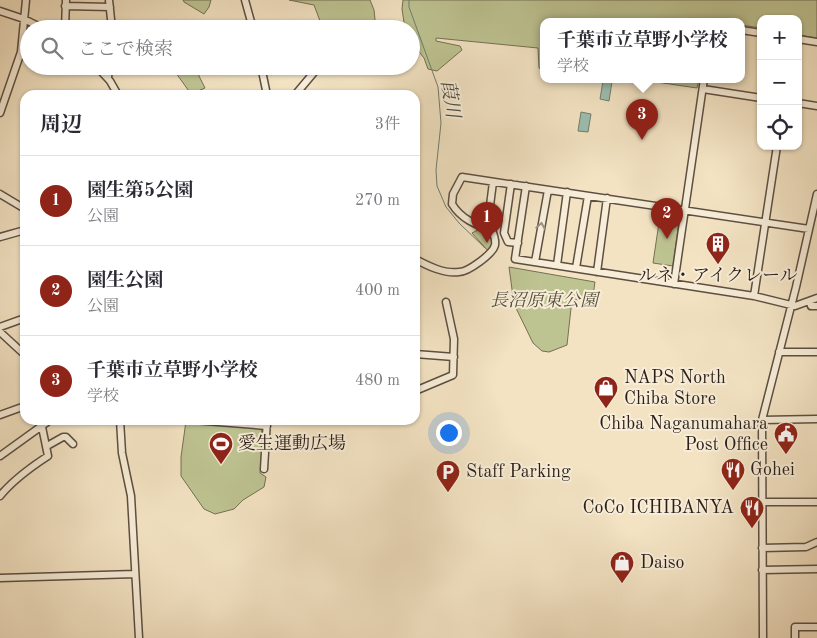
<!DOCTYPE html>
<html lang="ja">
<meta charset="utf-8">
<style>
:root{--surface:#fff;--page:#f2f2f3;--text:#2b2b33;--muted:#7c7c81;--line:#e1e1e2;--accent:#8f2418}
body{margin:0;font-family:"Old Standard TT","Noto Serif JP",serif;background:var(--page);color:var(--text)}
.controls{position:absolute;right:15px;top:15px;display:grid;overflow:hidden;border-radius:10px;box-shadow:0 1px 4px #0004}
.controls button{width:45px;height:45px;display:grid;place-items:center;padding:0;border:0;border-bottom:1px solid var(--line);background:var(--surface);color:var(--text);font:25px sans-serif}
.you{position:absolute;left:448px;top:432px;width:18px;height:18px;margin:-12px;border:4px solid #fff;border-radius:50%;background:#1a73e8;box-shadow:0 0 0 8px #1a73e833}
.badge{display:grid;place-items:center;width:32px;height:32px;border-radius:50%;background:var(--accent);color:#fff;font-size:16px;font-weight:700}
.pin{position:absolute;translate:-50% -41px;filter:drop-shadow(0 1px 2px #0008)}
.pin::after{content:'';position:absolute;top:26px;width:18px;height:15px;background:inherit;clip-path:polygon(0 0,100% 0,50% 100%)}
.popup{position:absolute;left:540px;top:18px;width:205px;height:65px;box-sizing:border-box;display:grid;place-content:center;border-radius:10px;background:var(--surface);filter:drop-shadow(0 1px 4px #0005);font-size:16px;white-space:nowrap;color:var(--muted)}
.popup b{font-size:19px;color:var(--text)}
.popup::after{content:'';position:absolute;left:50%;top:100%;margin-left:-10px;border:10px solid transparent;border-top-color:var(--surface)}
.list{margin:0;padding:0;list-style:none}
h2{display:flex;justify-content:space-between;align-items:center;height:65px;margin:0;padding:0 20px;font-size:21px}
h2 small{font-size:16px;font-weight:400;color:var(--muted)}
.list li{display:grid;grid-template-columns:32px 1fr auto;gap:15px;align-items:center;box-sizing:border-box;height:90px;padding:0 20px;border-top:1px solid var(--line)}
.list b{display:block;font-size:19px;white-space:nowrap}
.list p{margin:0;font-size:16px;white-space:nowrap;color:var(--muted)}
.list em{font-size:16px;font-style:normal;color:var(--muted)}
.icon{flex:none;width:28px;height:28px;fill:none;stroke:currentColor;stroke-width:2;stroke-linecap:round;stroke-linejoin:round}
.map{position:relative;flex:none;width:817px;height:638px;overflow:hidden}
.search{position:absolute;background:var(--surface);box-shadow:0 1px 4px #0004;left:20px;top:20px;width:400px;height:55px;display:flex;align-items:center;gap:12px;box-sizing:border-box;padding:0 18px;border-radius:28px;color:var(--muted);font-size:19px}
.panel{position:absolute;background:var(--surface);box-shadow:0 1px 4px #0004;left:20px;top:90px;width:400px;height:335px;border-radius:15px}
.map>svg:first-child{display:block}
.green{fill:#bec392;stroke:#747054}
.water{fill:#9cbeaf;stroke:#6f7e72}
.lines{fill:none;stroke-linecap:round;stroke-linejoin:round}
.stream{stroke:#6f7e72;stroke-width:1}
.minor-casing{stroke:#5d4f42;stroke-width:9}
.minor{stroke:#f7edd8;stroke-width:6}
.oneway{stroke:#9b9081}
.labels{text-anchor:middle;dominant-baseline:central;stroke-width:4;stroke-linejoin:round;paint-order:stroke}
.poi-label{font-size:18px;fill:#2b1e17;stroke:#f7edd8;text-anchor:start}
.park-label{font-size:18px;font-style:italic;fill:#57503c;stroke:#f7edd8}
.water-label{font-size:19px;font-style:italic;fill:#4d4e45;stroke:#f7edd8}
</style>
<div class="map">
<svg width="817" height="638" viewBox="0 0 817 638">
<rect width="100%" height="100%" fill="#f3e3c3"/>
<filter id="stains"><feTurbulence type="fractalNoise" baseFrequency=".004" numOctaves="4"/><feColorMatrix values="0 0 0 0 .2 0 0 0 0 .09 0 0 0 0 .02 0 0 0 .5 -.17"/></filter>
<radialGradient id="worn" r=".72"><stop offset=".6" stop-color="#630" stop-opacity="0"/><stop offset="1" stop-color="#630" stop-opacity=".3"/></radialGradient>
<!-- green -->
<path class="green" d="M183,0h28l-2,7 -5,7 -20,-12z
M289,0h81l4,10 2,19h-53l-9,-24z
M403,0h414v38l-19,-3v-16h-37v9l-20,-3v-4h-21l-12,-2 -1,2h-164v49l-4,-2 -1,-20 -102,-10v3l24,5 2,4 -25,21 -9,-2 -4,-11 -13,-16v-13h-6l-3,-20z
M171,66h27l1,10 6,12 -14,6z
M636,79h63l-2,9z
M661,209l18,3 1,2 -7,52 -20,-3z
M482,228l6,3 6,9 -5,12 -17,-19z
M509,267l86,15 -3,20 -20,-3 -5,46 -18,7 -7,-1 -9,-8 -19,-39z
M186,421l73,6 4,6 -3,40 6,4 -2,10 -21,13 -9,9 -19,5 -11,-5 -23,-33v-19z"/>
<!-- water -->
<path class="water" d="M603,81l9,1 -3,19 -9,-2z
M581,112l10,2 -3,18 -10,-1z"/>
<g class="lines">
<!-- stream -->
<path class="stream" d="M409,0v7l29,80 3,36 -5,47 1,16 9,21 13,16 26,25"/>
<defs>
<path id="minor" d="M109,0l3,29
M245,0l8,29
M65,6l45,1
M0,11l24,8 20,10
M65,29l1,-29
M741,30l20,3
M798,39l19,3
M96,66l14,15 8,14
M261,66l6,29
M108,78l1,-12
M703,89l58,9
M295,95l21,-25
M798,103l19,3
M0,113l21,-61 5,-52
M511,184l-7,49 4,9 10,1
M526,186l-11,73 239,37 41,10 22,-8
M0,194l25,15
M487,229l6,-47
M0,237l25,-7
M415,259c13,7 29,15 44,13 9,0 34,-18 36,-27 1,-5 -1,-10 -3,-15 -16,-5 -31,-11 -40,-26l1,-10 9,-17 347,52
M535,262l13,-72
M557,265l10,-73
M576,268l12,-72
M597,272l10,-74
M674,284l30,-205
M754,296l23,-150
M810,301l1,5h6
M0,327l25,-9
M0,332l25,23
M779,352h38
M415,354l39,3
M415,391l38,-16 1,-36 -8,-37
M0,415l25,-9
M120,420l2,33 9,43 8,142
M193,420l74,6
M762,420l55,-1
M47,446l16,-9h3l7,7
M0,456l50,-36
M264,469l3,-49
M0,496c13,-16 31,-29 48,-40l-6,-29
M762,502h55
M762,548l44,-1 11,-5
M762,570l55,-1
M0,578l135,-4
M763,638l-1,-218 34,-133 21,-93
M795,638v-11h22"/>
</defs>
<!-- minor casing -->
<use href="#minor" class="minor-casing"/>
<!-- minor -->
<use href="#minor" class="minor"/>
</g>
<!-- one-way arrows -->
<defs><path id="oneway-chevron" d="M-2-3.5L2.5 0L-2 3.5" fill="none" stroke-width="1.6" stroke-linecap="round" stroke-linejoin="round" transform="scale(1.25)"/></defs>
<use class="oneway" href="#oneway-chevron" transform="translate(541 226) rotate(-80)"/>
<!-- icons -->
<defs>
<symbol id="building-pin" viewBox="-11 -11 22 30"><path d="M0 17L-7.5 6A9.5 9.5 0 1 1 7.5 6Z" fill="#8f2418" stroke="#f7edd8"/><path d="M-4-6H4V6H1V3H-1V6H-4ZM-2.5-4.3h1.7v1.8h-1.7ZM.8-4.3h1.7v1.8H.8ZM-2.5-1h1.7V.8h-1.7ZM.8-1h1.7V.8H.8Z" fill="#fff"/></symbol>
<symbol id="shop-pin" viewBox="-11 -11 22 30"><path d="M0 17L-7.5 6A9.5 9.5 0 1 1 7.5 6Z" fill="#8f2418" stroke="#f7edd8"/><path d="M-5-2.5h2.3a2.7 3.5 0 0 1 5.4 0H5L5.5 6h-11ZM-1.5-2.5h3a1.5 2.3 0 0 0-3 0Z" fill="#fff"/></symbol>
<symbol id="civic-pin" viewBox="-11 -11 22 30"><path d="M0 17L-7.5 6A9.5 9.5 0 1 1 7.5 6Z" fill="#8f2418" stroke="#f7edd8"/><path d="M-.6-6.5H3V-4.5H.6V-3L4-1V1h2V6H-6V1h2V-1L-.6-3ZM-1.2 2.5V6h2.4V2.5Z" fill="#fff"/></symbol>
<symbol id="stadium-pin" viewBox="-11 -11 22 30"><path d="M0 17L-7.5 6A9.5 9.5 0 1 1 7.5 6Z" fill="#8f2418" stroke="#f7edd8"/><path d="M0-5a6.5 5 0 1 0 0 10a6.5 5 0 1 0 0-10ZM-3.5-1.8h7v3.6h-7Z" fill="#fff"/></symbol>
<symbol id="restaurant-pin" viewBox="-11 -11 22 30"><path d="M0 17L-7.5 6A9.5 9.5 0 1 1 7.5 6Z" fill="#8f2418" stroke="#f7edd8"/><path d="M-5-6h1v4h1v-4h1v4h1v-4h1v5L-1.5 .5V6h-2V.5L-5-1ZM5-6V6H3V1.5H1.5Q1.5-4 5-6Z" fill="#fff"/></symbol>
<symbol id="parking-pin" viewBox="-11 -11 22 30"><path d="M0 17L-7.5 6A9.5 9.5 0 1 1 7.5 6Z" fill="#8f2418" stroke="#f7edd8"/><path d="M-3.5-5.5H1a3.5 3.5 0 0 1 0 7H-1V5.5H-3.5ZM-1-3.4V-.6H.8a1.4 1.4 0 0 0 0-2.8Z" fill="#fff"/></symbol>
</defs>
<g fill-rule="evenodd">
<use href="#building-pin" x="704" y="230" width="28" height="38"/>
<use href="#shop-pin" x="592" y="374" width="28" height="38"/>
<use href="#civic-pin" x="772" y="420" width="28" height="38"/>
<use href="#stadium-pin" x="207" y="430" width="28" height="38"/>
<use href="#restaurant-pin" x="719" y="456" width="28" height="38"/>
<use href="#parking-pin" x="434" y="458" width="28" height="38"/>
<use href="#restaurant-pin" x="738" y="494" width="28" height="38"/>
<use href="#shop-pin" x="608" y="549" width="28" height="38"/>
</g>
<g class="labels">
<!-- poi labels -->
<g class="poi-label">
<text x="718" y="276" text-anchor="middle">ルネ・アイクレール</text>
<text x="624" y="378">NAPS North<tspan x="624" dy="21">Chiba Store</tspan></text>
<text x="768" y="424" text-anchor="end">Chiba Naganumahara<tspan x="768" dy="21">Post Office</tspan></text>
<text x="238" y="444">愛生運動広場</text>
<text x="750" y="470">Gohei</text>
<text x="466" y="472">Staff Parking</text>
<text x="734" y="508" text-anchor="end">CoCo ICHIBANYA</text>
<text x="640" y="563">Daiso</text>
</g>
<!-- park labels -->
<g class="park-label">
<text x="544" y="301">長沼原東公園</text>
</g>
<!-- water labels -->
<g class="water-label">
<text transform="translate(449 99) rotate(81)">葭川</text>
</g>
</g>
<rect width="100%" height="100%" filter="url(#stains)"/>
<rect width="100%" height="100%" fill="url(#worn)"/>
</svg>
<div class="controls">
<button>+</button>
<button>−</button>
<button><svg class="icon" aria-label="locate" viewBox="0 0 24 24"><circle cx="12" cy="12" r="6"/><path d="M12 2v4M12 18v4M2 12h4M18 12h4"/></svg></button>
</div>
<div class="you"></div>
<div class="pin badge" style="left:487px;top:243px">1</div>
<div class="pin badge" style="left:667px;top:239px">2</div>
<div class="pin badge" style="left:642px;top:140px">3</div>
<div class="popup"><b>千葉市立草野小学校</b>学校</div>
<div class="search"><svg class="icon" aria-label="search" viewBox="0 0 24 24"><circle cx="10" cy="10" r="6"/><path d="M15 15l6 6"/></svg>ここで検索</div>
<section class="panel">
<h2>周辺<small>3件</small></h2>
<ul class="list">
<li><span class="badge">1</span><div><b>園生第5公園</b><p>公園</p></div><em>270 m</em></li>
<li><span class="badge">2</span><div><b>園生公園</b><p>公園</p></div><em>400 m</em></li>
<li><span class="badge">3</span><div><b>千葉市立草野小学校</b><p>学校</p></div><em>480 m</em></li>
</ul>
</section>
</div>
